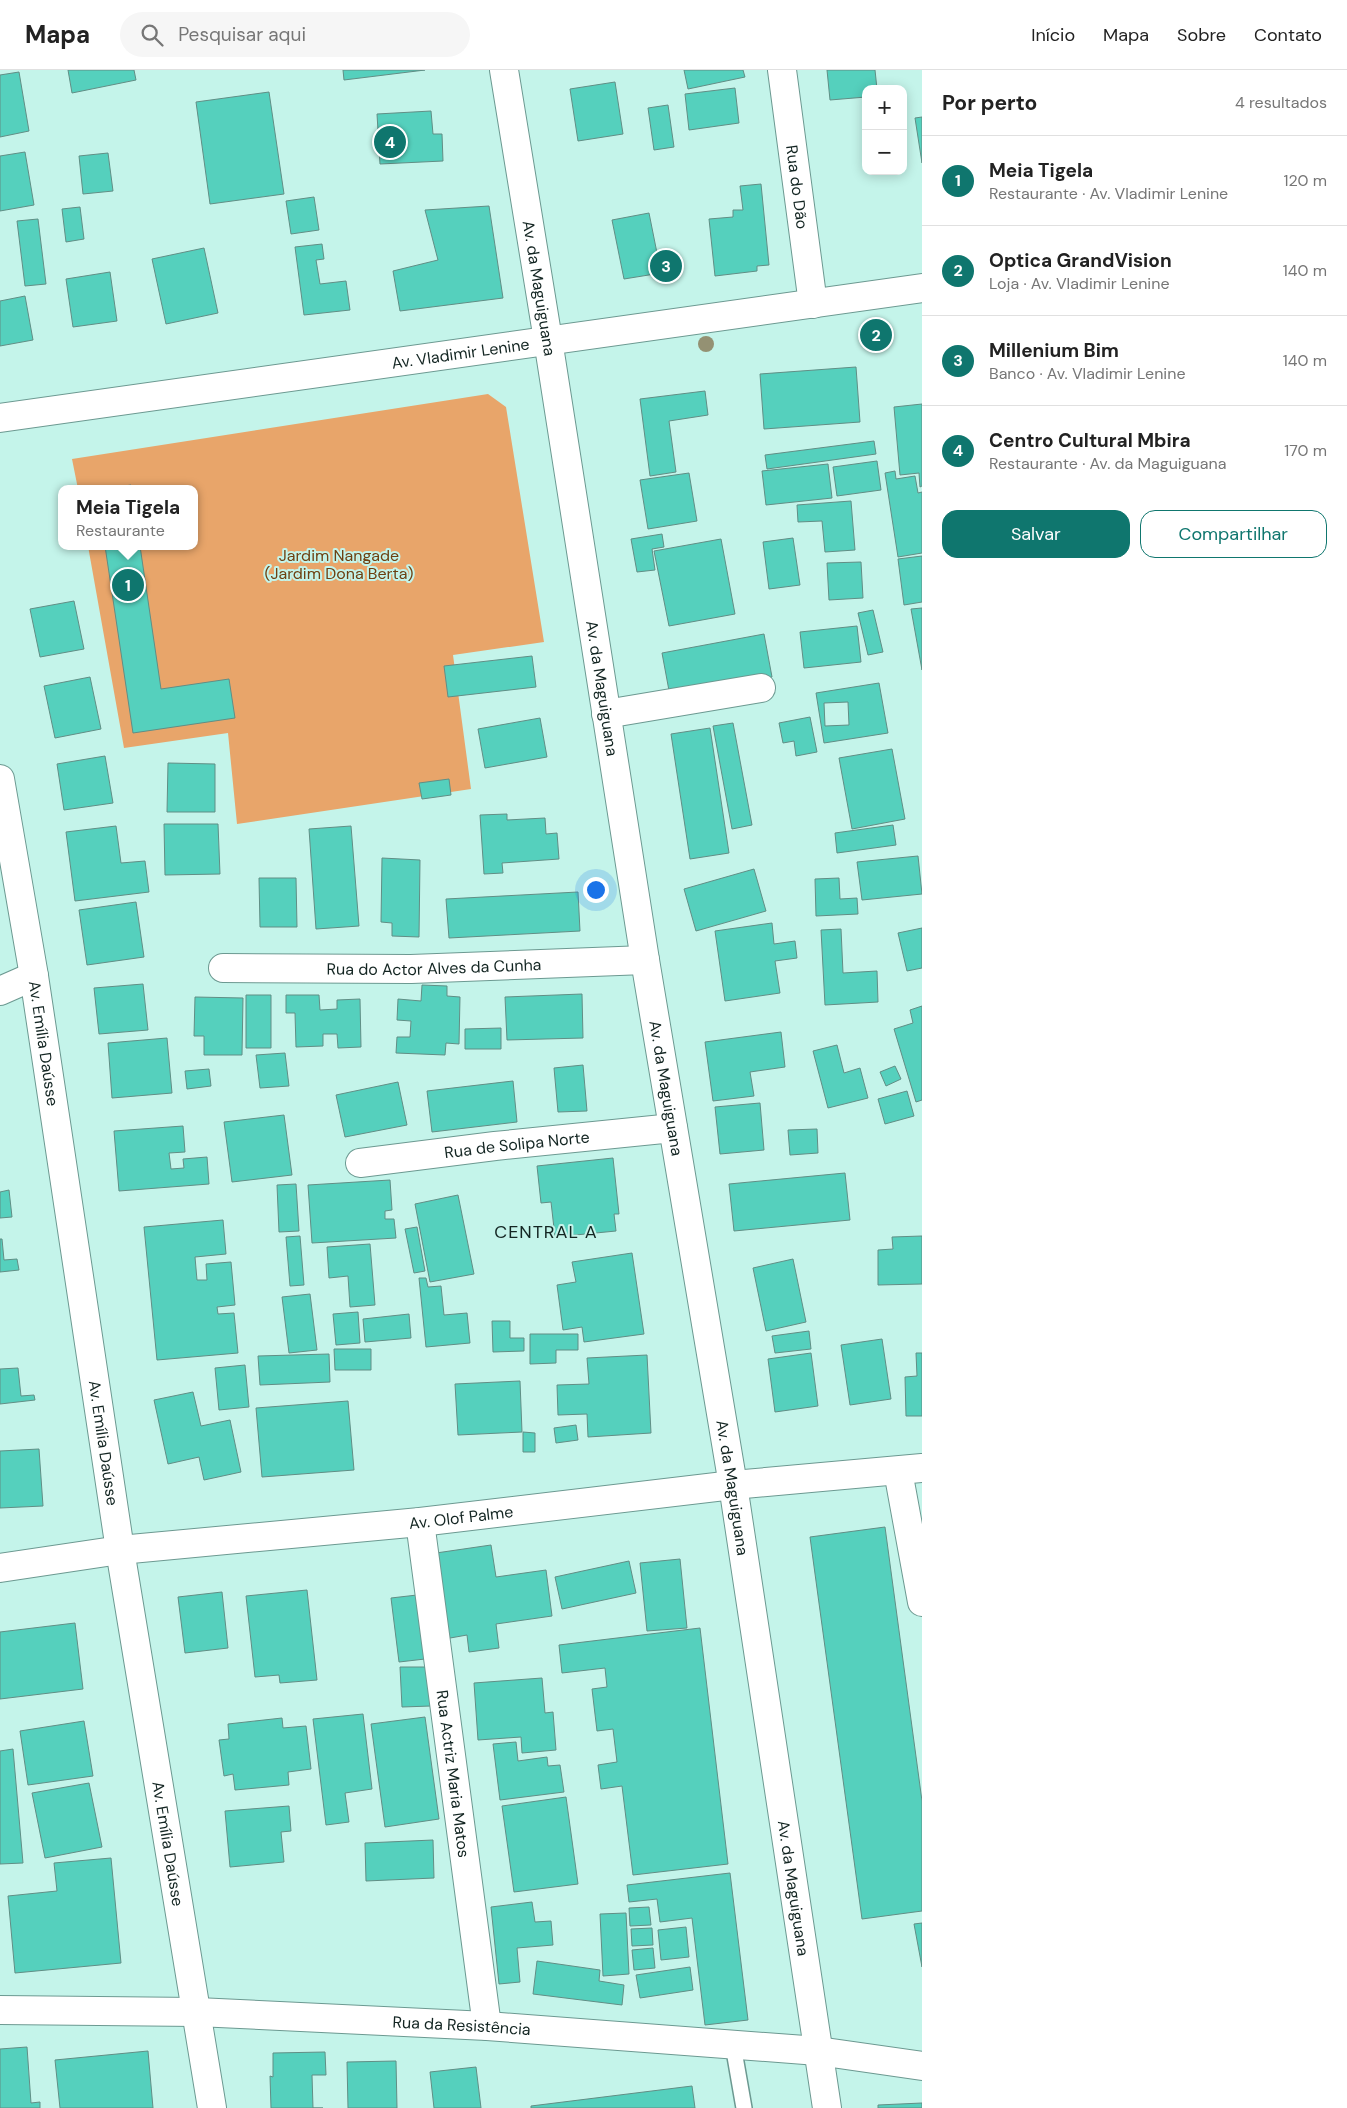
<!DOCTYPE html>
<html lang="pt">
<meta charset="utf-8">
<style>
:root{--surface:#fff;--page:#f6f6f6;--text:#222;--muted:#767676;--line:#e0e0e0;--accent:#0f766e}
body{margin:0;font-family:"DM Sans",sans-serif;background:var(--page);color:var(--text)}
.controls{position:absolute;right:15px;top:15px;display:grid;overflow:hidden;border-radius:10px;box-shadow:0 2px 12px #0003}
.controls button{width:45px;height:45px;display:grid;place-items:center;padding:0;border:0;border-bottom:1px solid var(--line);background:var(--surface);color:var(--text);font:25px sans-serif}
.you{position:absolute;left:595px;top:819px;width:18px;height:18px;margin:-12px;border:4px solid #fff;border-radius:50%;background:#1a73e8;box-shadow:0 0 0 8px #1a73e833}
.badge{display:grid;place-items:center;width:32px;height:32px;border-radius:50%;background:var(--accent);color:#fff;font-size:16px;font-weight:700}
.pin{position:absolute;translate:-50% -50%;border:2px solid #fff;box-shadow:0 1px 5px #0006}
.popup{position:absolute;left:58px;top:415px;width:140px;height:65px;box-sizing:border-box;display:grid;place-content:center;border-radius:10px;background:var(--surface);filter:drop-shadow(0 1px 4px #0005);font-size:16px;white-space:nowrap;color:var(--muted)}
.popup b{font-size:19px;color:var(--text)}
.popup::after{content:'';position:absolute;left:50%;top:100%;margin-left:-10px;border:10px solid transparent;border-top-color:var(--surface)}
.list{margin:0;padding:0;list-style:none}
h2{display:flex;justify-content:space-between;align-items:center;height:65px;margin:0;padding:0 20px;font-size:21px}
h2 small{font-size:16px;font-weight:400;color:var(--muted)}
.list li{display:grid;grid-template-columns:32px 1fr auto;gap:15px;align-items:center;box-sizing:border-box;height:90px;padding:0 20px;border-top:1px solid var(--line)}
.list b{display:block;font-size:19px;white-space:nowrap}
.list p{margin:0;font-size:16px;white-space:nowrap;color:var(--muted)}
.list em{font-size:16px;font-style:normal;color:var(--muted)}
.actions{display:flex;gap:10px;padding:15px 20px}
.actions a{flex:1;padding:11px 0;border:1px solid var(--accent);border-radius:15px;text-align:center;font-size:18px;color:var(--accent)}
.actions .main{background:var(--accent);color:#fff}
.icon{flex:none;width:28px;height:28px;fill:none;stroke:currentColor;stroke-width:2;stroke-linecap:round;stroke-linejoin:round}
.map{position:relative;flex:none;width:922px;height:2038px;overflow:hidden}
header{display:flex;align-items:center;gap:30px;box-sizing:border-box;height:70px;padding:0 25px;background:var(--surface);border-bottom:1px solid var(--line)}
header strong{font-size:24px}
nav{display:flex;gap:28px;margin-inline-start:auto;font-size:18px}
.search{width:350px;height:45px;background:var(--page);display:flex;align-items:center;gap:12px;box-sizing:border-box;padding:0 18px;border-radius:28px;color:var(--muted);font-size:19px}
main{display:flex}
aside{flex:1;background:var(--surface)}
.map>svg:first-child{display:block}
.green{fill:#e8a56a}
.building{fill:#55d0bd;stroke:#618e85;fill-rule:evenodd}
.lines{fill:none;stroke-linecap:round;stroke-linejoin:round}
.service-casing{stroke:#6c9991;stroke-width:18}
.minor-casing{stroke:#6c9991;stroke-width:30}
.secondary-casing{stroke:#6c9991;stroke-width:30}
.service{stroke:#fff;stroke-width:15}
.minor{stroke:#fff;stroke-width:28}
.secondary{stroke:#fff;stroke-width:28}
.tree{fill:#949173}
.labels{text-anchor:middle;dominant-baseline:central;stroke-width:4;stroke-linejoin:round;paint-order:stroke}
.street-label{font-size:16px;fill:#132522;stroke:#c4f4ea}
.park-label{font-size:16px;fill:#6d4011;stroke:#c4f4ea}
.neighbourhood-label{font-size:18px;letter-spacing:1px;fill:#132522;stroke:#c4f4ea}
</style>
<header>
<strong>Mapa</strong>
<div class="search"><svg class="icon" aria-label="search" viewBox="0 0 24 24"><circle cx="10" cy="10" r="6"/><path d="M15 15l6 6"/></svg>Pesquisar aqui</div>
<nav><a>Início</a><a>Mapa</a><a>Sobre</a><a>Contato</a></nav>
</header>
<main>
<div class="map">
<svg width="922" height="2038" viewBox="0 0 922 2038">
<rect width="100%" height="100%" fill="#c4f4ea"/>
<!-- green -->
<path class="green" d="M488,324l18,13 38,235 -91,13 18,134 -234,35 -9,-91 -104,15 -36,-202h106v-57h-116l-6,-30z"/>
<!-- building -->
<path class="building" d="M68,0h66l2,10 -64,13z
M343,0h82l-81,10z
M684,0h59l2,7 -57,12z
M827,0h48l2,19h-11v8l-36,3z
M19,2l10,59 -29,6v-62z
M615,12l8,52 -45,7 -8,-52z
M735,18l4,35 -50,7 -4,-36z
M269,22l15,102 -74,10 -14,-102z
M668,35l6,42 -20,3 -6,-42z
M431,41l2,23h9l1,27 -63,3 -3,-50z
M922,47v46l-7,-45z
M25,82l9,53 -34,6v-55z
M108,83l5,38 -30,3 -4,-38z
M761,114l8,81 -12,1v5l-42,5 -6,-57 24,-2v-7h10l-3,-24z
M314,127l5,33 -28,4 -5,-33z
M489,136l14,92 -103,13 -7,-40 45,-11 -13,-50z
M80,137l4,32 -18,3 -4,-33z
M649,143l12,60 -37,6 -12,-59z
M38,149l8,65 -21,2 -8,-65z
M322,174l2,15 -8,1 4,24 26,-3 4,29 -46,5 -9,-68z
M204,178l14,65 -52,11 -14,-65z
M110,202l7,49 -44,6 -7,-48z
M25,226l8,44 -33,6v-45z
M856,297l4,55 -96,7 -4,-55z
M705,321l3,24 -39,6 7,51 -26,4 -10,-77z
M922,334v82l-2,1 -1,-14 -19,2 -6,-68z
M874,371l2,13 -109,15 -2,-14z
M877,391l4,29 -44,6 -4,-29z
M828,394l4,34 -66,7 -4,-34z
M895,401l1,8 19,-3 3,17 4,-1v61l-24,4 -13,-84z
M689,403l8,48 -49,8 -8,-49z
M131,415v4h-24z
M851,431l4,49 -30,2 -3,-31 -24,1 -1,-17z
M662,464l2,13 -12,2 3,21 -18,2 -6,-33z
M793,468l7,47 -31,4 -6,-47z
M721,469l14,75 -66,12 -15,-75z
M105,476h35l21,143 68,-10 6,39 -102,15z
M922,486v46l-18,3 -6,-46z
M861,492l2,36 -34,2 -2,-37z
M74,531l10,48 -44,8 -10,-48z
M922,538v62l-11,-61z
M873,540l10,42 -15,3 -10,-42z
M857,556l4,36 -57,6 -4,-36z
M764,564l8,43 -102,19 -8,-43z
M532,586l4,31 -88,10 -4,-31z
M90,607l11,52 -46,9 -11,-52z
M879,613l9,50 -64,10 -8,-50zM848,632l1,23 -24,1 -1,-23z
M810,647l7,35 -21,4 -2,-15 -11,2 -4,-20z
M540,648l7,39 -62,11 -7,-39z
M733,653l19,102 -20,4 -19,-103z
M710,658l19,125 -39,6 -19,-125z
M892,679l13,70 -53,10 -13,-71z
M105,686l8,47 -49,7 -7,-46z
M168,693l47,1v48h-48z
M449,709l2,16 -29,4 -3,-16z
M507,744v6l38,-2 1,16 11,-1 2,26 -57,4 1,10 -19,1 -4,-59z
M164,754h54l2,50 -55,1z
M893,755l3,20 -59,8 -2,-20z
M116,756l5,37 24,-2 4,31 -74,9 -9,-69z
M351,756l8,100 -43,3 -7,-100z
M918,786l4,38 -60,6 -5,-38z
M382,788l38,2 -1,77 -27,-1v-13l-11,-1z
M754,799l12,42 -70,20 -12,-42z
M259,808h37l1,49h-37z
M839,808l1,21 17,-1 1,16 -42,2 -1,-37z
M578,822l2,39 -131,7 -3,-39z
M136,832l8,55 -57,8 -8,-55z
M772,853l2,21 21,-3 2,17 -22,3 5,32 -55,8 -10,-70z
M922,858v40l-15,3 -9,-38z
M841,859l2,44 34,-2 1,31 -53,3 -4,-75z
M143,914l5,46 -49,4 -5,-46z
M422,915l25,1v10l13,1 -1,47 -13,-1 -1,12 -49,-2 1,-16h13l1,-16 -14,-1 1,-21 23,2z
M582,924l1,44 -76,2 -2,-43z
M246,925h25v53h-25z
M286,925h33l1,15 17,-1v-9l23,-1 1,48 -23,1 -1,-14h-14v12l-27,1 -1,-34h-9z
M195,927l48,1 -1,57h-38v-19h-10z
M922,936v94l-6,2 -22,-73 19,-6 -3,-13z
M501,958v21h-36v-20z
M781,962l4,35 -35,5 4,24 -41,5 -8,-59z
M167,968l5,55 -60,5 -4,-55z
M837,975l7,28 16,-5 8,30 -40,10 -15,-57z
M285,983l4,33 -29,2 -4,-33z
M583,995l4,46 -29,1 -4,-44z
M895,996l6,13 -15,7 -6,-14z
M209,999l2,17 -24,3 -2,-18z
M513,1011l4,41 -85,10 -5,-41z
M398,1012l9,43 -62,12 -9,-42z
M907,1021l7,25 -29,8 -7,-25z
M760,1033l4,47 -44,4 -5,-47z
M284,1045l8,60 -60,7 -8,-60z
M183,1056l2,26 -16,1 2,16 13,-1 -1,-9 24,-2 2,27 -90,7 -5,-60z
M817,1059l1,24 -28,2 -2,-25z
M613,1088l6,56h-5l2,17 -61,6 -4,-35 -10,1 -4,-37z
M845,1103l5,47 -116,11 -5,-47z
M390,1110l2,30 -7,1v8h9l2,19 -84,5 -4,-58z
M296,1114l3,47 -20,1 -2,-47z
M9,1120l3,27 -12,1v-26z
M458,1125l16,79 -44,8 -15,-78z
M223,1150l3,34 -31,3 2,23h10l-1,-16 25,-2 4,43 -18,2 1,7 16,-1 4,40 -81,7 -13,-133z
M417,1157l8,44 -11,2 -9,-44z
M300,1166l4,49 -14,1 -4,-49z
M922,1166v48l-44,1v-35l15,-1 -1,-12z
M0,1169h2l2,21 13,-1 2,11 -19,2z
M370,1174l5,61 -25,2 -2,-31 -19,2 -2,-31z
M632,1183l12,81 -60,8 -2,-15 -19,3 -6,-45 19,-3 -4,-20z
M793,1189l13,63 -40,9 -13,-63z
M419,1208h7l2,9 13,-1 3,29 23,-2 3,30 -44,4z
M310,1224l7,56 -28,3 -7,-56z
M358,1242l2,31 -24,2 -3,-31z
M409,1244l2,24 -46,4 -2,-23z
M492,1251h18v17h14v13l-31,1z
M809,1261l2,18 -36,4 -3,-17z
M530,1264h48v16h-22v13l-26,1z
M882,1269l9,60 -41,6 -9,-60z
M334,1279h37v21h-36z
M811,1283l7,53 -43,6 -7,-53z
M916,1283h6v63h-16l-1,-39 12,-1z
M329,1284l1,28 -70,3 -2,-29z
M647,1285l4,78 -63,4 -1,-23 -29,1 -1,-30 32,-1 -2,-26z
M245,1295l4,42 -30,3 -4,-42z
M18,1298l3,28 13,-1 1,5 -35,4v-35z
M520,1311l2,51 -64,3 -3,-51z
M193,1322l8,34 29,-6 11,52 -37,8 -5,-23 -31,7 -14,-64z
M348,1331l6,69 -92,7 -6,-69z
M576,1355l2,15 -22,3 -2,-15z
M523,1362l12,1v19h-12z
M39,1379l4,57 -43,2v-57z
M885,1457l37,274v110l-60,8 -52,-382z
M491,1475l5,32 50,-7 6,46 -56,8 3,24 -30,4 -2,-17 -28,5 -3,-87z
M680,1489l7,69 -40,3 -7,-68z
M629,1491l7,32 -74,16 -7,-32z
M307,1520l10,90 -37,3 -1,-8 -24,2 -9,-81z
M222,1522l6,56 -43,5 -7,-56z
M417,1525l8,64 -26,3 -8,-64z
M75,1553l8,66 -83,10v-67z
M700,1558l28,236 -95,11 -11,-89 -21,3 -3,-24 19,-3 -4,-33 -16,2 -5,-42 15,-2 -2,-19 -43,5 -3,-28z
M400,1597h30l1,39 -29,1z
M542,1608l3,35 8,-1 3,38 -34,3 -1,-16 -43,3 -4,-57z
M363,1644l9,75 -27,4 4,29 -23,3 -13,-106z
M425,1647l14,102 -54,8 -14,-103z
M282,1648l1,10 23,-2 5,43 -23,3 1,13 -54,5 -2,-16 -9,2 -5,-36 10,-1 -1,-15z
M84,1651l9,55 -65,9 -8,-54z
M516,1672l2,19 29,-4 1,9 12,-1 4,27 -64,8 -7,-56z
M13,1679l10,114 -23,1v-113z
M89,1713l13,64 -57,11 -13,-65z
M566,1727l12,87 -64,8 -12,-86z
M289,1736l2,25 -10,1 3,30 -54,5 -5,-56z
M433,1770l1,38 -68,3 -1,-38z
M111,1788l10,105 -106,10 -7,-77 49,-5 -3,-28z
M730,1803l18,147 -43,5 -13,-107 -32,4 -3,-23 -28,3 -2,-17z
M532,1832l3,20 16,-1 2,24 -36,3 3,34 -21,2 -8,-77z
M649,1837l2,18 -21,1 -1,-18z
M626,1843l3,61 -26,2 -3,-62z
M922,1853v44l-8,-43z
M686,1857l3,30 -28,3 -3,-30z
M652,1858l1,17 -21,1 -1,-17z
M653,1878l2,20 -21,2 -2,-20z
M537,1891l63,9 -1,11 25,4 -2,20 -89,-11z
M690,1897l3,23 -53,8 -4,-23z
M27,1977l4,56 9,-1v6h-40v-59z
M148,1981l5,57h-93l-5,-48z
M325,1982l1,23h-14l1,33h10h-52l-1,-32 3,1v-24z
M396,1991l1,47h-49l-1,-46z
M476,1997l5,41h-47l-4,-36z
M692,2016l3,22h-164v-2z
M922,2033v5h-44v-3z"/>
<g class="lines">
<defs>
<path id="service" d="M733,1975l11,63"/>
<g id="minor">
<path id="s1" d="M504,0l44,270 97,620 88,525 94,623"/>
<path id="s2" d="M782,0l31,234"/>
<path d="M606,644l155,-26"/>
<path id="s3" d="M0,709l34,197 86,574 92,558"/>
<path id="s4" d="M223,898l188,1 234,-9"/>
<path d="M0,921l34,-15"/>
<path id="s5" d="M360,1093l135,-17 178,-18"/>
<path d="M898,1401l24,131"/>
<path id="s6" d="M420,1452l67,504"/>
<path id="s7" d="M0,1498l120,-18 300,-28 313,-37 189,-17"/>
<path id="s8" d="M0,1940l197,2 290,14 331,25 104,15"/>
</g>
<g id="secondary">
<path id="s9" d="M0,348l922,-130"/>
</g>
</defs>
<!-- service casing -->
<use href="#service" class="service-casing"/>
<!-- minor casing -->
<use href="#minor" class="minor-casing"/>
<!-- secondary casing -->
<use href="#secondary" class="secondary-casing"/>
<!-- service -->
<use href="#service" class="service"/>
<!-- minor -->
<use href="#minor" class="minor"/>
<!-- secondary -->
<use href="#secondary" class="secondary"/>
</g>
<!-- trees -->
<circle class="tree" cx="706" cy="274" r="8"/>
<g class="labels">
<!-- street labels -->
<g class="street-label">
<text stroke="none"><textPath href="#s2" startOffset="118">Rua do Dão</textPath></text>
<text stroke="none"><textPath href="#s1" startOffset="221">Av. da Maguiguana</textPath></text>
<text stroke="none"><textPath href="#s9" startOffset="465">Av. Vladimir Lenine</textPath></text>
<text stroke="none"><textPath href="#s1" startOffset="626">Av. da Maguiguana</textPath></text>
<text stroke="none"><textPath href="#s4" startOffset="211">Rua do Actor Alves da Cunha</textPath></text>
<text stroke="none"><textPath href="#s3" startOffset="268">Av. Emília Daússe</textPath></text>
<text stroke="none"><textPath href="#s1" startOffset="1031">Av. da Maguiguana</textPath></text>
<text stroke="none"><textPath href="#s5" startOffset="158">Rua de Solipa Norte</textPath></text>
<text stroke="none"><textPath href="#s3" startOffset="672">Av. Emília Daússe</textPath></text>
<text stroke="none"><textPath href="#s1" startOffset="1436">Av. da Maguiguana</textPath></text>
<text stroke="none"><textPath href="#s7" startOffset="464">Av. Olof Palme</textPath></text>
<text stroke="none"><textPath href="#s6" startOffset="254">Rua Actriz Maria Matos</textPath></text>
<text stroke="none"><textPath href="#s3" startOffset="1078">Av. Emília Daússe</textPath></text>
<text stroke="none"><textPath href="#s1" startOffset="1841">Av. da Maguiguana</textPath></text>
<text stroke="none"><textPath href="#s8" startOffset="462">Rua da Resistência</textPath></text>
</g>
<!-- park labels -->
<g class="park-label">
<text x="339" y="485">Jardim Nangade<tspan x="339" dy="18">(Jardim Dona Berta)</tspan></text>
</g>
<!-- neighbourhood labels -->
<g class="neighbourhood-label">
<text x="546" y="1162">CENTRAL A</text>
</g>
</g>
</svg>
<div class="controls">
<button>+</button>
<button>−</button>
</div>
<div class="you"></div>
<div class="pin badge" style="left:128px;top:515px">1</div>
<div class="popup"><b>Meia Tigela</b>Restaurante</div>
<div class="pin badge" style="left:876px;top:265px">2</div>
<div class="pin badge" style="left:666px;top:196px">3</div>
<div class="pin badge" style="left:390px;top:72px">4</div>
</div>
<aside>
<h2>Por perto<small>4 resultados</small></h2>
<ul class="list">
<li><span class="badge">1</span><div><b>Meia Tigela</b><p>Restaurante · Av. Vladimir Lenine</p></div><em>120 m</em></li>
<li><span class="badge">2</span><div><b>Optica GrandVision</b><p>Loja · Av. Vladimir Lenine</p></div><em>140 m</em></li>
<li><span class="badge">3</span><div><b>Millenium Bim</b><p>Banco · Av. Vladimir Lenine</p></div><em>140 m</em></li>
<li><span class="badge">4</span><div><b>Centro Cultural Mbira</b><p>Restaurante · Av. da Maguiguana</p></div><em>170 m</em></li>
</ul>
<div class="actions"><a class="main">Salvar</a><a>Compartilhar</a></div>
</aside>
</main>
